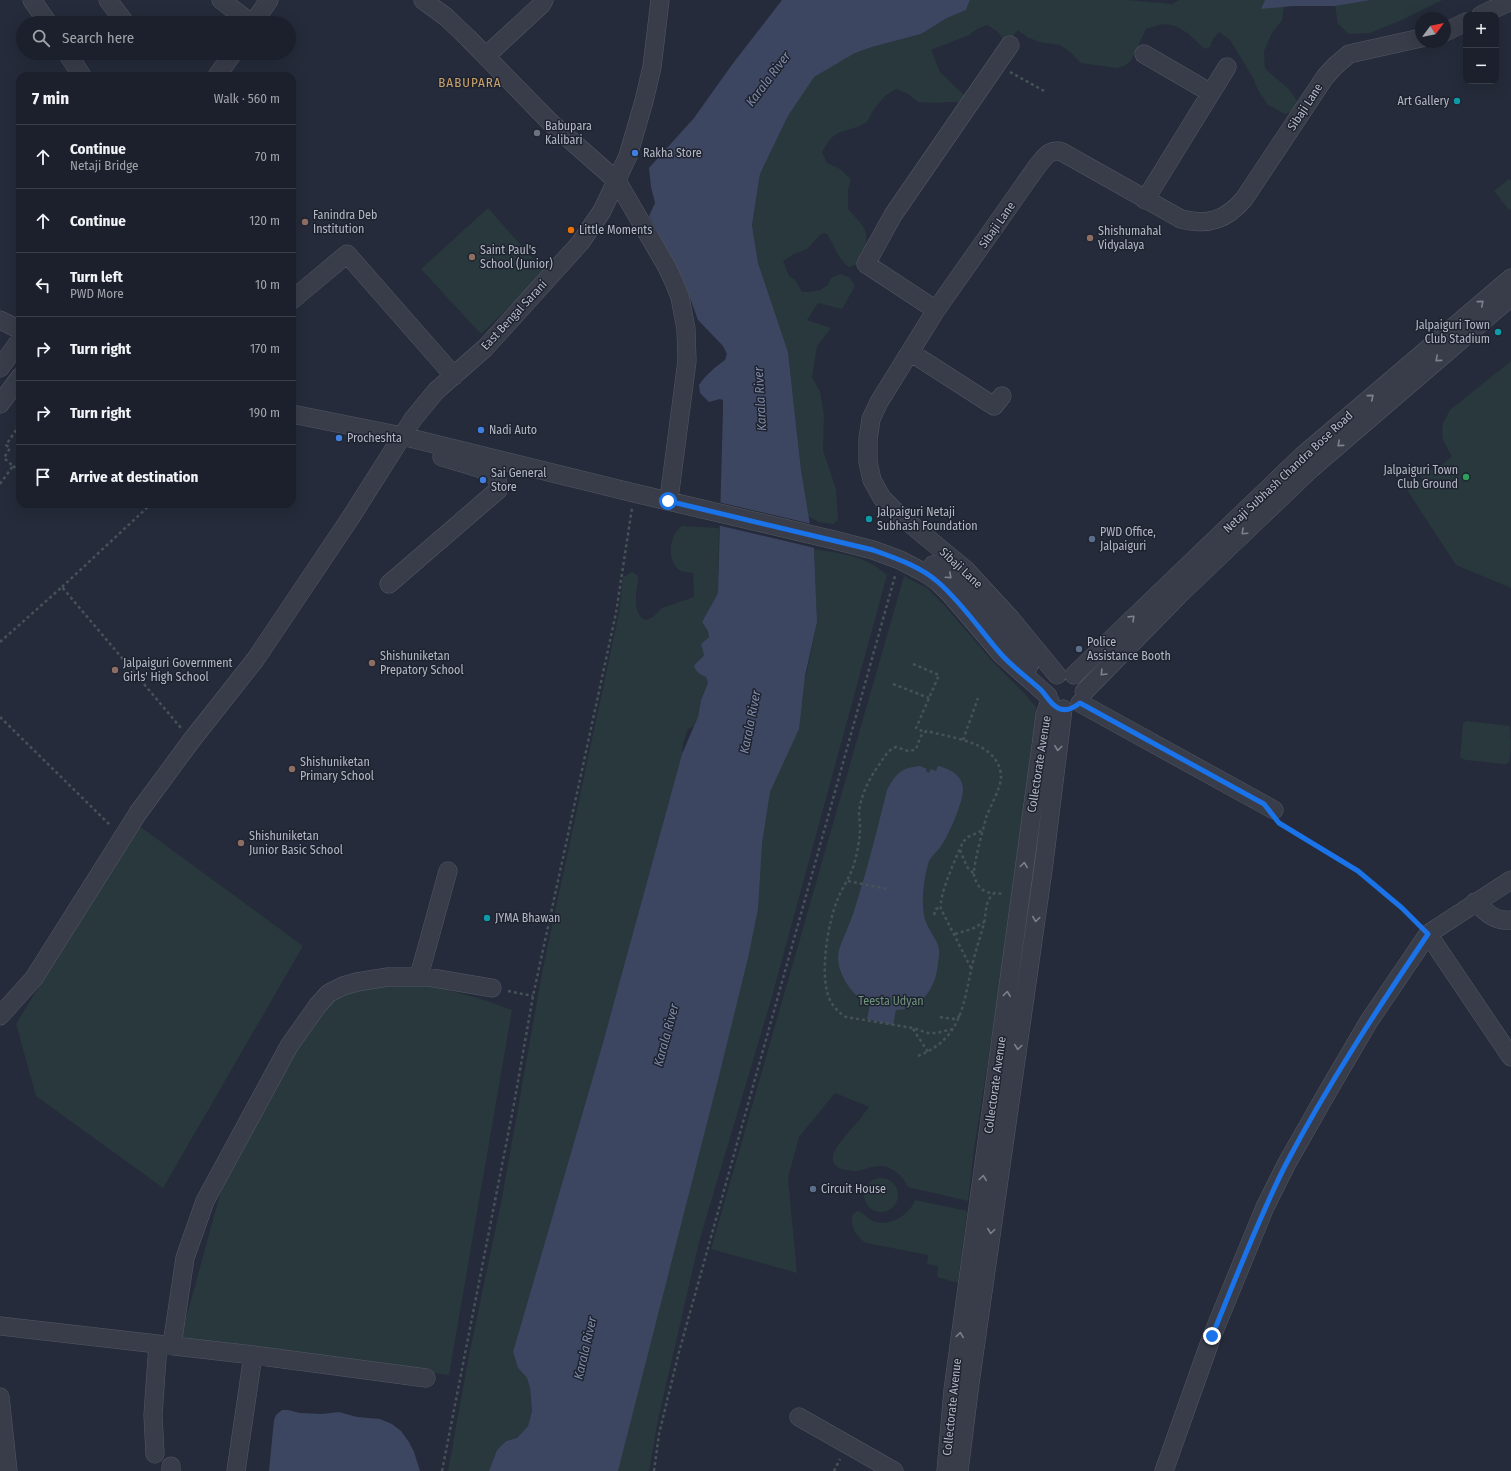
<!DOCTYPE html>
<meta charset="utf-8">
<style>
:root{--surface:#1c202c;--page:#292d38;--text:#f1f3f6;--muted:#a0a3a9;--line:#3a3e48}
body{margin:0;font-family:"Fira Sans Condensed",sans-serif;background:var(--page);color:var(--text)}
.controls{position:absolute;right:12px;top:12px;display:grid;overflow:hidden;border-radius:8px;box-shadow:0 4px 16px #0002}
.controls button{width:36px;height:36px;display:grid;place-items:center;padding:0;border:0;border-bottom:1px solid var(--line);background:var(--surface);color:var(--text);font:20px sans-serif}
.compass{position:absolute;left:1415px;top:12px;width:36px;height:36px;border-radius:50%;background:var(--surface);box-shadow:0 4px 16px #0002;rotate:58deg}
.stop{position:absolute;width:12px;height:12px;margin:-9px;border:3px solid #1a73e8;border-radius:50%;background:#fff}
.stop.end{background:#1a73e8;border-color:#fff;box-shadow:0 1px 4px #0008}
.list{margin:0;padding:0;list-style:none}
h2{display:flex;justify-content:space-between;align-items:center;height:52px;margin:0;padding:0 16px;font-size:17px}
h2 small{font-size:13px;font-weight:400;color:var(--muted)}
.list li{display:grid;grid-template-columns:26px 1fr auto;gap:12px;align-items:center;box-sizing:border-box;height:64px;padding:0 16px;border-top:1px solid var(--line)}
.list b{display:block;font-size:15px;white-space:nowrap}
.list p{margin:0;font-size:13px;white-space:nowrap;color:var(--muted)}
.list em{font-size:13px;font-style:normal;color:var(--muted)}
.icon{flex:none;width:22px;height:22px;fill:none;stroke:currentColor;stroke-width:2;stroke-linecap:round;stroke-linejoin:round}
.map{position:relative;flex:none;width:1511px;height:1471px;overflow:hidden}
.search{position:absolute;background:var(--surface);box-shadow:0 4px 16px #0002;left:16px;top:16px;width:280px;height:44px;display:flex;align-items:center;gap:10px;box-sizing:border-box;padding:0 14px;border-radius:22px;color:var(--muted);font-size:15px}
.panel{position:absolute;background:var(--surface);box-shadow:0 4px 16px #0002;left:16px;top:72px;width:280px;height:436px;border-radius:12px}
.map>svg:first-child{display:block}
.green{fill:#28383c}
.water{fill:#3d4661}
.pier{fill:#252b3a}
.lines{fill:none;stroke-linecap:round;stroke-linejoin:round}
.minor-casing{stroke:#545865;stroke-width:19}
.path{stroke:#455358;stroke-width:2.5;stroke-dasharray:3 3;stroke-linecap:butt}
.minor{stroke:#393d4a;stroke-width:18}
.oneway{stroke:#7d818e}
.route{stroke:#1a73e8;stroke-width:5}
.culture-dot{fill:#0f9aa8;stroke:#1e232f;stroke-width:1.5}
.worship-dot{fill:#6b7280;stroke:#1e232f;stroke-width:1.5}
.shop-dot{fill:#3f7fe0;stroke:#1e232f;stroke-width:1.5}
.education-dot{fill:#8d6e63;stroke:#1e232f;stroke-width:1.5}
.food-dot{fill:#e8710a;stroke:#1e232f;stroke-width:1.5}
.leisure-dot{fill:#2e9e5b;stroke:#1e232f;stroke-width:1.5}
.service-dot{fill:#5c6f8a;stroke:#1e232f;stroke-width:1.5}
.labels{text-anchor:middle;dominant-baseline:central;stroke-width:3;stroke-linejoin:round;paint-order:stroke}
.poi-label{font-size:12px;fill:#b4b8c6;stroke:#1e232f;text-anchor:start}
.street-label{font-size:12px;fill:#b4b8c6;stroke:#1e232f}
.park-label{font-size:12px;fill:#6e947c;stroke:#1e232f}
.water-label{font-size:13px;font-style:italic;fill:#7f8baa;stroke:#1e232f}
.neighbourhood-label{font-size:13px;letter-spacing:1px;fill:#c9a26c;stroke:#1e232f}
</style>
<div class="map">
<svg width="1511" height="1471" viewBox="0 0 1511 1471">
<rect width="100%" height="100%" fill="#252b3a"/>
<!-- green -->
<path class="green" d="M970,0h157l45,4 7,-4h86l-4,9 23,-3 -2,14 -10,13 -8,18 1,17c11,12 28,20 33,36l-6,8 -7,2 -17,-9 -10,-15 -5,-12 -23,-38 -11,-8 -6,7 -3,8 -6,2c-11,-12 -27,-28 -46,-24 -4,1 -8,3 -12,4l-15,32 -7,5 -8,2 -35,-5 -12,-12 -9,-6 -21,-3 -12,-5 -9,-7 -12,15 -8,-13 -11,-7 -10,4 -8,6 -38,15 9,22 27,26 -4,4h-14l-12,1 -19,-1 -10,-8 -12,-5 -11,7 -13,16 -5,10 -10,5 -19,6 -8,6 -8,13 5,11 13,6 11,10 -3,11v19c5,5 17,18 18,24 1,9 -1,20 -3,29l-14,5c-12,-8 -14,-22 -23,-34l-5,1 -14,15 -13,5 -11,7 6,15 6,4 7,12h8l10,-2 8,-5 3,-7 9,-4 9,3 6,9 -13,23 -24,-6 -11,17 24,8 -14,18 -5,31 8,15 4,23 -1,35 13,39 2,31 -5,4 -14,-2 -11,-6 -7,-46 -13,-118 -30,-89 -6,-38 8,-51 28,-58 25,-39 42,-24 17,-6 49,-13 26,-16 19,-8z
M1371,0h71l-40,20 -32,13 -21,1 -11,-10 -3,-18z
M1509,179l2,2v28l-2,1 -15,-19z
M488,208l57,64 -64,62 -60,-65z
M1511,361v227l-55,-23 -49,-75 15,-10 -2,-6 7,-5 7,1 18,-13 -9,-17 -1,-9 1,-8 7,-13z
M682,526l37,2 -1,65 -16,29 6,9 1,6 -8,7 3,11 -3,5 -4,2 -1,8 5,5 5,2 2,6 -7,17 -3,17 -4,9 -6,3 -5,14 -1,11 -80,292 -89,306 5,16 9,10 3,10 2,23 -4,15 -11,12 -11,3 -9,9 -8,21h-41l20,-111 34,-162 40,-225 77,-360 4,-36 9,-5 6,4c0,12 -8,38 8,44l7,-3 9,-9 32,-11 -1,-24c-5,-1 -12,-1 -15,-4 -12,-10 -8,-36 4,-43z
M814,549c28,5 51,6 73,26l-116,425 -72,242 -41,178 -9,51h-43l187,-781 13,-14 11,-54z
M904,576l23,12 17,17 50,58 31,31 11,13 2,9 -22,165 -42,269 -6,51 -60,-14c-5,-10 -13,-19 -25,-21 -10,-1 -20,5 -30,5 -38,-3 -13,-29 0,-44 6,-7 11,-13 16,-20l-34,-14 -36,44 -11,41 9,95 -86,-24z
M1467,721l43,5 1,23 -2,13 -3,2h-3l-37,-4 -6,-3 3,-32v-2z
M138,825l165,121 -140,242 -127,-92 -20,-72z
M407,983c37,5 69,13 105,27l-63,365 -269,-35 44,-160 88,-159 30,-28z
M864 1195a17 17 0 1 1 34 0a17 17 0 1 1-34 0Z
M915,1200l52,11 -9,72 -21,-6 1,-11 -11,-2 1,-9 -62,-12c-10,-7 -16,-16 -14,-28l5,-4c7,1 9,7 16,10 15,7 37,-6 42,-21z"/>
<!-- water -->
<path class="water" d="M782,0h188l-4,10 -19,8 -26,16 -49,13 -17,6 -41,24 -26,39 -28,58 -8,51 6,38 30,89 13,118 13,79 3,73 -12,54 -6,53 -29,63 -8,51 -4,66 -10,49 -29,118 -101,395h-129l8,-21 9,-9 11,-3 11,-12 4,-15 -2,-23 -3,-10 -9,-10 -5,-16 89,-306 80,-292 16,-37 3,-17 7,-17 -2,-6c-6,-2 -10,-5 -12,-11 3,-5 7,-6 10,-11l-3,-11 8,-7 -1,-6 -6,-9 16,-29 5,-183v-10l-3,-1 -11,3 -9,-9 -1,-8c7,-10 16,-18 26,-25l2,-6 -4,-8 -25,-26 -13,-36 -36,-68 6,-13 -4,-16 -2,-19 45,-50 37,-52z
M1265,0h106l-36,6h-42l-32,3z
M920,766l7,3 -1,2 3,2 2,-4 5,2 2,-5c12,3 24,9 25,22 1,13 -16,52 -25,62 -5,6 -7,6 -10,14 -4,15 -7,36 -4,51 2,12 10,20 14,30 2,6 1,12 0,18 -2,24 -16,47 -42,47l-3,15 -26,-6 3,-15c-16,-5 -31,-28 -32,-45 0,-12 6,-21 10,-32 4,-9 7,-19 10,-29 11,-35 20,-72 29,-108 9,-16 13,-22 33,-24z
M282,1410h6l12,3 22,1 17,-2 18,5 23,2 12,5 9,7 8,11 5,10 6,19h-151l5,-51 2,-5z"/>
<!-- pier -->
<path class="pier" d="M718,502l94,22 3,24 -98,-23z"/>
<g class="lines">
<defs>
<path id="minor" d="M32,0l16,23
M108,0l15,20
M221,0l30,23
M423,0l23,17 22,21 82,84 67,59 50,86 7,15 6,15 6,32 1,32 -17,130
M1481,15l30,-14
M253,23l16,-23
M1445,32l21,-10
M67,53l15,23
M1144,54l67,39
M486,56l55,-51 3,-5
M217,76l16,-23
M1145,200l82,-133
M292,300l55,-46 107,122
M936,310l-70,-46 27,-49 117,-170
M0,320l20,10
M910,352l84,54 8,-10
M0,368l20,-28
M0,404l20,-27
M292,414l110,22 232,57 200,47 39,10 27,10 25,13 13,9 13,13 51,60 46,41
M933,565c37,22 66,68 96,101
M389,584l109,-94c0,-4 1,-8 -2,-12 -6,-9 -42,-17 -54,-21
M1057,675l-46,-56 -46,-50 -68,-56 -15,-15 -10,-18 -4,-18v-23l3,-20 8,-17 57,-92 102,-145c7,-8 12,-17 24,-13l119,67c27,7 45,1 63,-20l81,-122 10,-11 14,-12 72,-16
M1074,675l228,-219 209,-178
M1084,692l94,-96 134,-128 199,-171
M1080,703l194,107
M1475,902c11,10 20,20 36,18
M1428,934l83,123
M419,976l29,-105
M0,1016l34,-38 104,-165 53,-72 64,-81 96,-143 62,-98 23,-28 49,-43 95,-105 22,-32 26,-55 16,-55 8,-34 8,-67
M0,1326l253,29 173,23
M172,1345l13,-87 20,-57 84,-155 29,-41 11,-12 14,-7 14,-4 31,-5h39l65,11
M0,1397l8,74
M799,1417l95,54
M155,1454l-2,-39 5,-71
M171,1466v5
M236,1471l17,-116
M946,1471l7,-81 88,-644 4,-31 5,-14
M959,1471l11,-88 74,-520 19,-154
M1164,1471l48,-135 53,-129 22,-44 41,-72 41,-70 59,-87 83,-54"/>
</defs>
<!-- minor casing -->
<use href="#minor" class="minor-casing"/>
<!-- path -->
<path class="path" d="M1010,72l36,20
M13,466l7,5
M0,484l13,-18 -9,-8 6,-10 -4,-3 12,-18 -2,-2
M62,587l89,-83
M0,642l62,-55 119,141
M913,664l26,11 -23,53 8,4
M893,684l36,14
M0,717l110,108
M963,740l15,-42
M1281,824l77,47 45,37 15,15
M960,850l7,17 7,7
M848,881l39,8
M934,915l2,-6 5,-2
M955,934l17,-5 12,-7
M971,968l-30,-59c-3,-12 16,-54 22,-67l5,-5 15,-7
M508,991l25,5
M940,1017l13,2 7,-3
M913,1029l15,23
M953,1029l-17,4h-8l-15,-5 -67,-11c-10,-6 -17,-15 -19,-26 -6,-23 1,-68 10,-90 5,-14 15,-26 18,-41 3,-11 5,-22 5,-33 0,-5 -1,-10 -1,-15 2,-18 11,-35 22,-50 4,-6 7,-12 15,-15l12,4 7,-1c5,-7 3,-15 12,-19 20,6 54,9 67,27 5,5 7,13 7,20 -1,12 -11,28 -15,40 -3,12 -13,47 -12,57 2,11 10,19 21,18
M918,1056c47,-19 45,-56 56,-98 3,-12 7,-23 10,-35 3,-13 0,-22 11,-30l9,1
M442,1471l72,-367 19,-108 83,-383 16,-105
M654,1471l5,-37 20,-82 216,-776
M834,1471l6,-12"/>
<!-- minor -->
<use href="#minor" class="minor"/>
</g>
<!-- one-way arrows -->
<defs><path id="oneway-chevron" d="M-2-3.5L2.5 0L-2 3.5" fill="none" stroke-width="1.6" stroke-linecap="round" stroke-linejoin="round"/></defs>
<g class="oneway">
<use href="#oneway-chevron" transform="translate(1481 303) rotate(-40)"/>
<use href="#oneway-chevron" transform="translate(1438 359) rotate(139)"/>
<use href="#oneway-chevron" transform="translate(1371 397) rotate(-40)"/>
<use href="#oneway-chevron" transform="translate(1340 444) rotate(139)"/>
<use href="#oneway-chevron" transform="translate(1244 532) rotate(137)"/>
<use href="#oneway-chevron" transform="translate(949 576) rotate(42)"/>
<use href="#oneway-chevron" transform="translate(1132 618) rotate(-44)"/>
<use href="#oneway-chevron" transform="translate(1103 673) rotate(134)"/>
<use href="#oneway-chevron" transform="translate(1058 748) rotate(97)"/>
<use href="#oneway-chevron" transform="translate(1024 865) rotate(-82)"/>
<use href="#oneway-chevron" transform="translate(1036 919) rotate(98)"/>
<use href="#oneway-chevron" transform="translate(1007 994) rotate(-83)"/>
<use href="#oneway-chevron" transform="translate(1018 1047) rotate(98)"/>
<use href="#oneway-chevron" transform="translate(983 1178) rotate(-82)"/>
<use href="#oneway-chevron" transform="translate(991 1231) rotate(98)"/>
<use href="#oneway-chevron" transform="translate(960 1335) rotate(-82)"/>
</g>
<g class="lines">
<!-- route -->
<path class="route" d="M668,501l205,49c22,8 47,16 65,32 24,21 42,48 62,71 12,14 28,25 41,37 6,6 9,14 17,18 8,4 15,0 22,-5l184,101 15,19 79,48 44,37 26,26c-50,74 -100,150 -142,230 -28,55 -50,114 -74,172"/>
</g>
<!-- markers -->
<g class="culture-dot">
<circle cx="1457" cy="101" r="4"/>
<circle cx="1498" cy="332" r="4"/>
<circle cx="869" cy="519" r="4"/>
<circle cx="487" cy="918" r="4"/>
</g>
<circle class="worship-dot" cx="537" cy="133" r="4"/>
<g class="shop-dot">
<circle cx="635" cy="153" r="4"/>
<circle cx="481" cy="430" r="4"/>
<circle cx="339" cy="438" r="4"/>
<circle cx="483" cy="480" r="4"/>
</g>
<g class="education-dot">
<circle cx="305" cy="222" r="4"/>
<circle cx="1090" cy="238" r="4"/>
<circle cx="472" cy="257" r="4"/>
<circle cx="372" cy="663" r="4"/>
<circle cx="115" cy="670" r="4"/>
<circle cx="292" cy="769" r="4"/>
<circle cx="241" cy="843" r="4"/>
</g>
<circle class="food-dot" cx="571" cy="230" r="4"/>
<circle class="leisure-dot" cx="1466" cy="477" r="4"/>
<g class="service-dot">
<circle cx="1092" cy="539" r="4"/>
<circle cx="1079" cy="649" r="4"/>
<circle cx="813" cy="1189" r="4"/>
</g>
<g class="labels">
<!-- poi labels -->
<g class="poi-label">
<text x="1449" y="101" text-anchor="end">Art Gallery</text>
<text x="545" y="126">Babupara<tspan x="545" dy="14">Kalibari</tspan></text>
<text x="643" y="153">Rakha Store</text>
<text x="313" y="215">Fanindra Deb<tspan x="313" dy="14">Institution</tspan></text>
<text x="579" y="230">Little Moments</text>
<text x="1098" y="231">Shishumahal<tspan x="1098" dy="14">Vidyalaya</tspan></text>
<text x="480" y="250">Saint Paul's<tspan x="480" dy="14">School (Junior)</tspan></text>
<text x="1490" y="325" text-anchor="end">Jalpaiguri Town<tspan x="1490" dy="14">Club Stadium</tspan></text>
<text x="489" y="430">Nadi Auto</text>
<text x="347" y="438">Procheshta</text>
<text x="1458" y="470" text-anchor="end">Jalpaiguri Town<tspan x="1458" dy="14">Club Ground</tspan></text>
<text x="491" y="473">Sai General<tspan x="491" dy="14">Store</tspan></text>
<text x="877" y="512">Jalpaiguri Netaji<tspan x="877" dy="14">Subhash Foundation</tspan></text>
<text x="1100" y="532">PWD Office,<tspan x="1100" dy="14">Jalpaiguri</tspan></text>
<text x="1087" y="642">Police<tspan x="1087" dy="14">Assistance Booth</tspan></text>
<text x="380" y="656">Shishuniketan<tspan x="380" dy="14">Prepatory School</tspan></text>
<text x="123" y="663">Jalpaiguri Government<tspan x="123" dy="14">Girls' High School</tspan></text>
<text x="300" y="762">Shishuniketan<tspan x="300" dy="14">Primary School</tspan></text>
<text x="249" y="836">Shishuniketan<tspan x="249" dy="14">Junior Basic School</tspan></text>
<text x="495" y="918">JYMA Bhawan</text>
<text x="821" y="1189">Circuit House</text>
</g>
<!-- street labels -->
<g class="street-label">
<text transform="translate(1305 107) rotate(-57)">Sibaji Lane</text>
<text transform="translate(997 225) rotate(-55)">Sibaji Lane</text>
<text transform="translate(514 315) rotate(-47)">East Bengal Sarani</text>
<text transform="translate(1288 472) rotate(-43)">Netaji Subhash Chandra Bose Road</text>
<text transform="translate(961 568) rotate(43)">Sibaji Lane</text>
<text transform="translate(1039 764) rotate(-81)">Collectorate Avenue</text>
<text transform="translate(995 1085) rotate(-82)">Collectorate Avenue</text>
<text transform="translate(952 1407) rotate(-84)">Collectorate Avenue</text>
</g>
<!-- park labels -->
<g class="park-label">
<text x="891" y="1001">Teesta Udyan</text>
</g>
<!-- water labels -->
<g class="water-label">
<text transform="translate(768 79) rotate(-53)">Karala River</text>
<text transform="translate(760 399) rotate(-93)">Karala River</text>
<text transform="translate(750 722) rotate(-79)">Karala River</text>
<text transform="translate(666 1035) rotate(-75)">Karala River</text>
<text transform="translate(585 1348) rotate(-77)">Karala River</text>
</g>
<!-- neighbourhood labels -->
<g class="neighbourhood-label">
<text x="470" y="82">BABUPARA</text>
</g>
</g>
</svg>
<div class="controls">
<button>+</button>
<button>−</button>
</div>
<svg class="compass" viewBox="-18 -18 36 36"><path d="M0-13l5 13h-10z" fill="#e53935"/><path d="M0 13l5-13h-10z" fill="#a0a3a9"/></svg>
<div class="stop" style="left:668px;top:501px"></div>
<div class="stop end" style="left:1212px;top:1336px"></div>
<div class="search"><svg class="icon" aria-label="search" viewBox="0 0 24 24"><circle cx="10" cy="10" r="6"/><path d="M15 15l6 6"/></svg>Search here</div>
<section class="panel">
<h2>7 min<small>Walk · 560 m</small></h2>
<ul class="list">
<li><svg class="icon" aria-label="ahead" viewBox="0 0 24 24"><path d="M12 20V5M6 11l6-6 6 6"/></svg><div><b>Continue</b><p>Netaji Bridge</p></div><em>70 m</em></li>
<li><svg class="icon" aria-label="ahead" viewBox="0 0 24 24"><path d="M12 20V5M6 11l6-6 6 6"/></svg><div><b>Continue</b></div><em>120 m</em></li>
<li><svg class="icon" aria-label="left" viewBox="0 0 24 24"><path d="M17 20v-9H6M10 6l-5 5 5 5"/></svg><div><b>Turn left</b><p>PWD More</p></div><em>10 m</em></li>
<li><svg class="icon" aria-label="right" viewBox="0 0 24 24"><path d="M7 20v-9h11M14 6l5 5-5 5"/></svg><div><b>Turn right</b></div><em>170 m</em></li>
<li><svg class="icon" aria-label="right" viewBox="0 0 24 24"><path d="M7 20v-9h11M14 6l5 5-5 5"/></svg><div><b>Turn right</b></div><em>190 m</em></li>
<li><svg class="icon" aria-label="arrive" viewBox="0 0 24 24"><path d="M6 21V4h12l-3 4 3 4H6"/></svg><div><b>Arrive at destination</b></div></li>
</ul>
</section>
</div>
